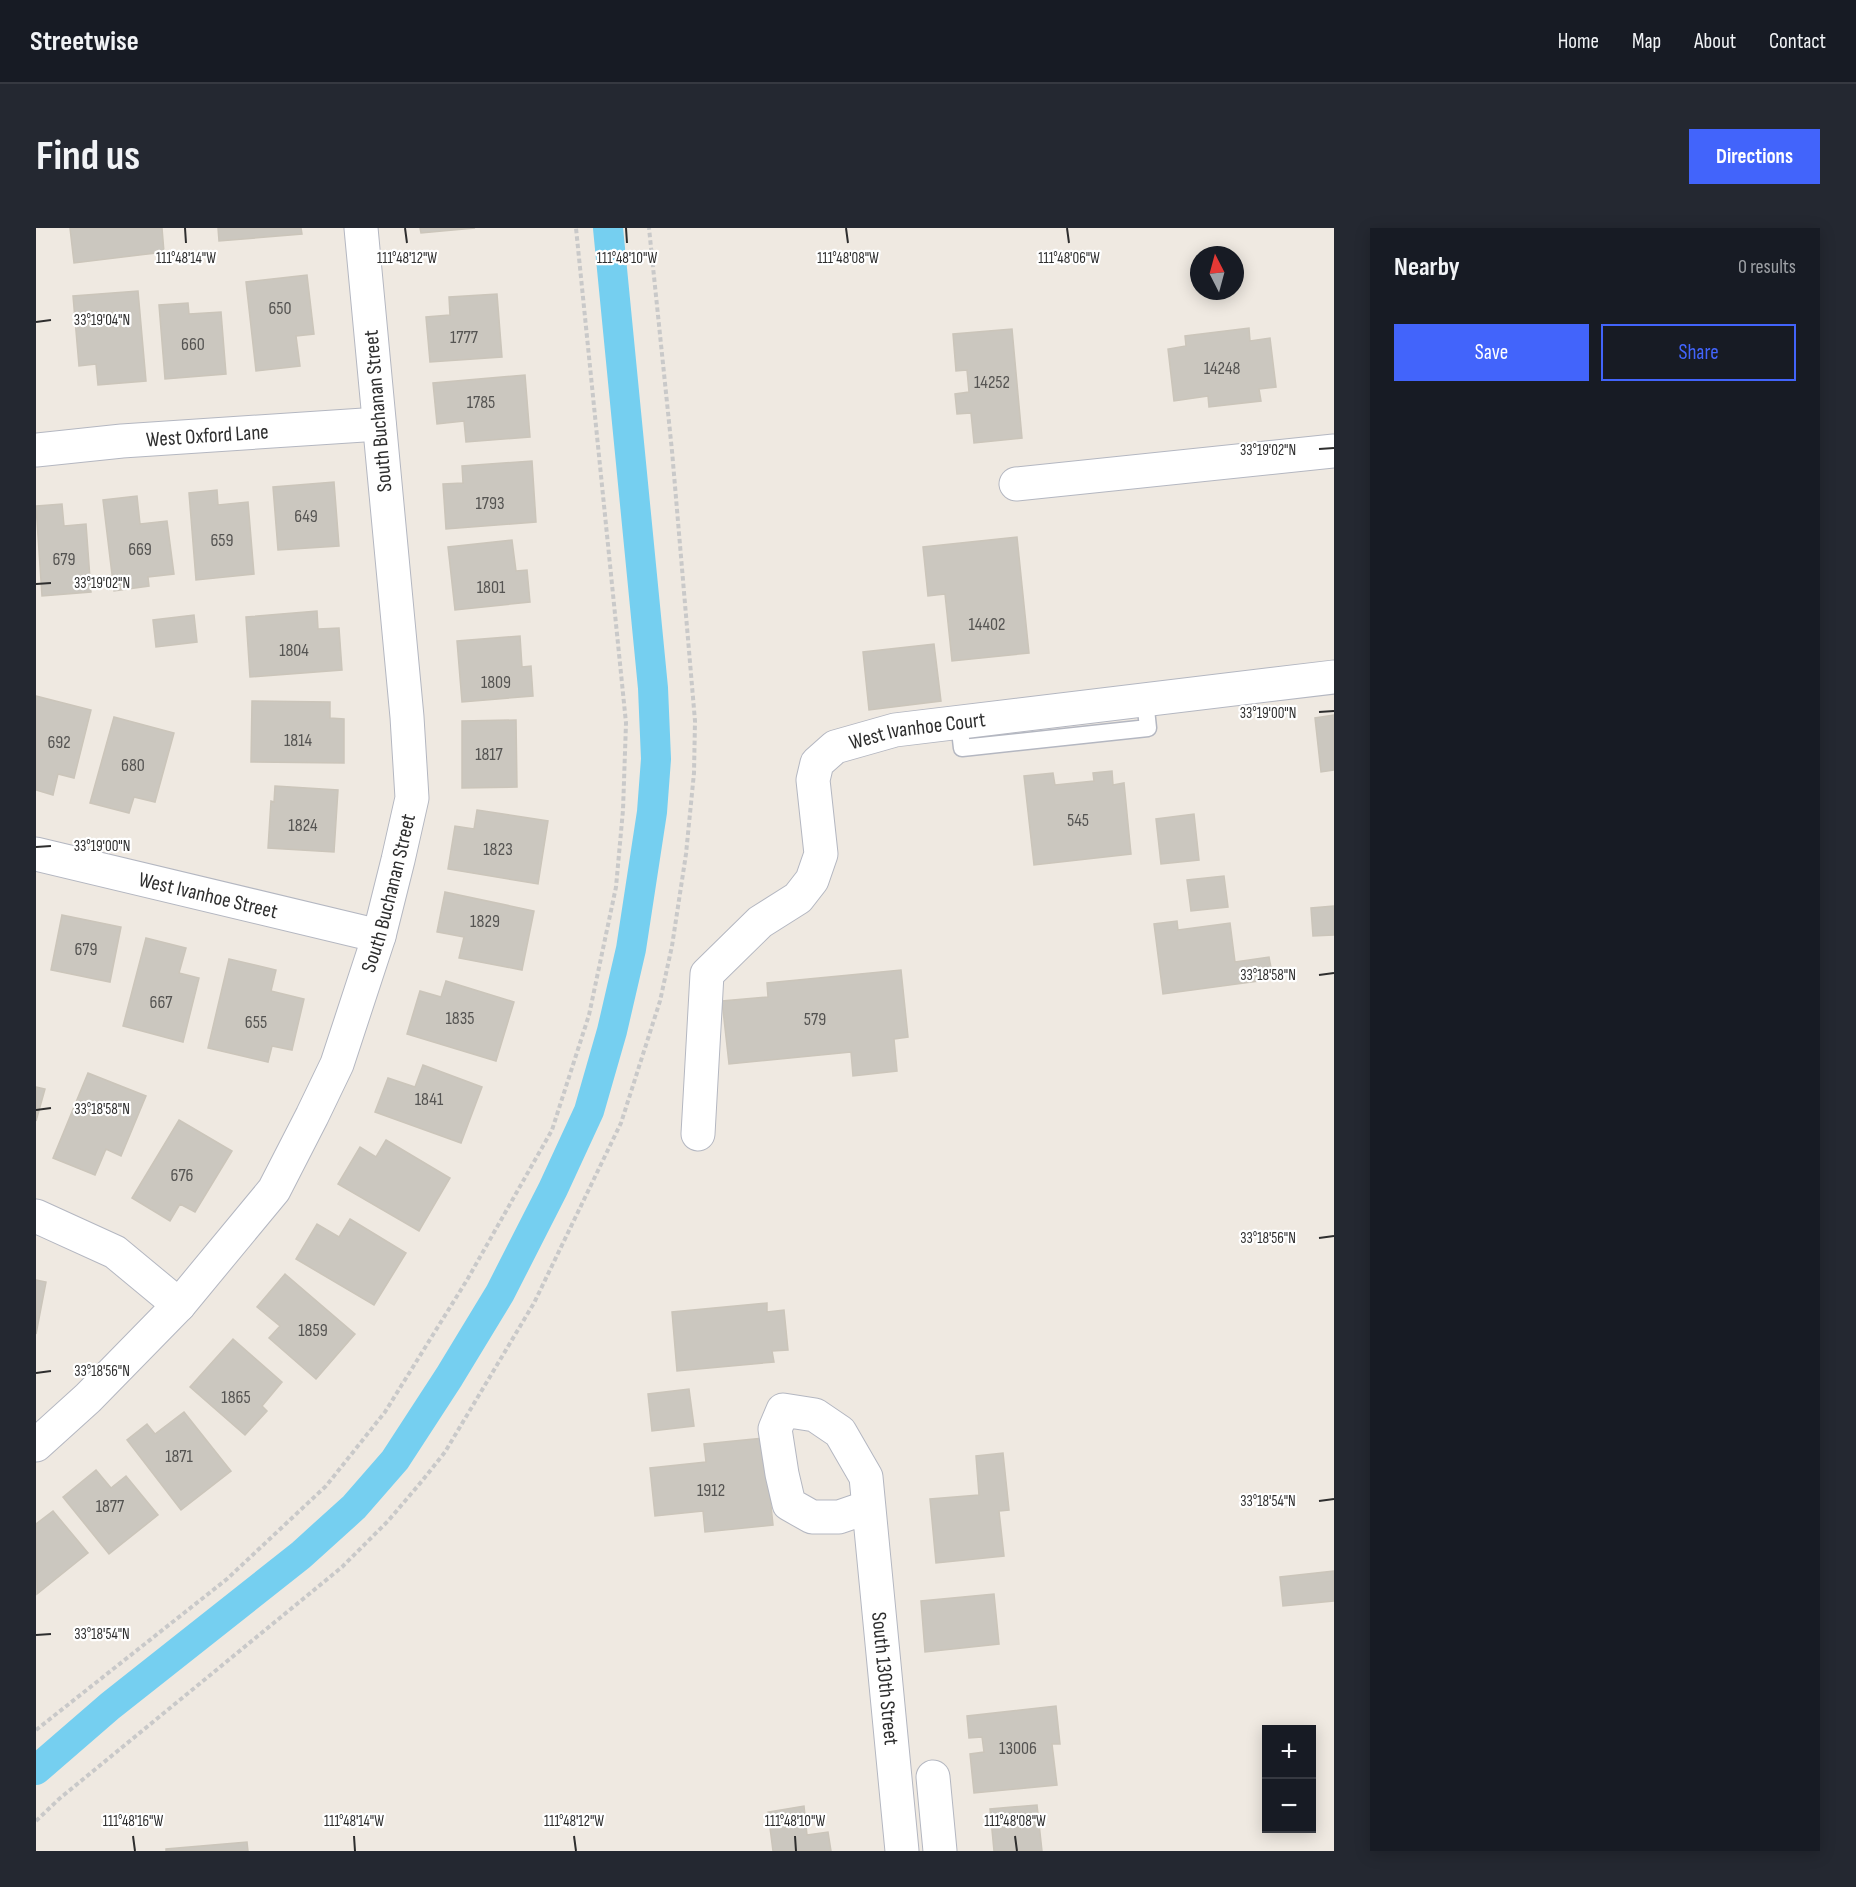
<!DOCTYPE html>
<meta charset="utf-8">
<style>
:root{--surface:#171b24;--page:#242831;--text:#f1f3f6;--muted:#9ea1a6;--line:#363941;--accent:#4264fb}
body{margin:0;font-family:"Sofia Sans Condensed",sans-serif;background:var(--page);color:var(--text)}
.controls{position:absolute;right:18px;bottom:18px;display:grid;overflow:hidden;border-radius:0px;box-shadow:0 3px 15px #0003}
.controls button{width:54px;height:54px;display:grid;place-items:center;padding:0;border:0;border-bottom:2px solid var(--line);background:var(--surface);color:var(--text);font:30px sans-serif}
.compass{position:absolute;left:1154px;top:18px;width:54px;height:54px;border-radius:50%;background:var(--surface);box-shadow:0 3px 15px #0003;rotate:354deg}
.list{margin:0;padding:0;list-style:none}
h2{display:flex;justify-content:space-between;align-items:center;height:78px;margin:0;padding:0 24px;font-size:26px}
h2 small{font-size:20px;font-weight:400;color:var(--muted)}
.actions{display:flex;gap:12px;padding:18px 24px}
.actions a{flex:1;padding:14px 0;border:2px solid var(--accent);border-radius:0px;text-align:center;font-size:21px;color:var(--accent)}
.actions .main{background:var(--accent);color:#fff}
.map{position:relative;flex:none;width:1298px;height:1623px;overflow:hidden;border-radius:0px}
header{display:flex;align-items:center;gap:36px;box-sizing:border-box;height:84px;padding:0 30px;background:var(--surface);border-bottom:2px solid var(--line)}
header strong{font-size:28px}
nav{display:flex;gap:33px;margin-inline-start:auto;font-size:21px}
.intro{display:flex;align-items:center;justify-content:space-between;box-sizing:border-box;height:144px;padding:0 36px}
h1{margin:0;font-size:42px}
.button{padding:15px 27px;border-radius:0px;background:var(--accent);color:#fff;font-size:21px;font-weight:700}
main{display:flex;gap:36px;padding:0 36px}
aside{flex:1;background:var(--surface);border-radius:0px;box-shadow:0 3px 15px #0003}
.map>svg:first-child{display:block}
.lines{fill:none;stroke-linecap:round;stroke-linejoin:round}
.canal{stroke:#75cff0;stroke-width:30}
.building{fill:#cbc7bf;stroke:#cbc5ba;stroke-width:1.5}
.service-casing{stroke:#b4b7c1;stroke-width:19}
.minor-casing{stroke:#b4b7c1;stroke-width:35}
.path{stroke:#c9c9c9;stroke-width:4;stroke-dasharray:4.5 3;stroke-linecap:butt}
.service{stroke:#fff;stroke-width:16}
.minor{stroke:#fff;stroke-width:33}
.ticks{fill:none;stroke:#2e2e2e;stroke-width:2}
.labels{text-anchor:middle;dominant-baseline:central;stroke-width:4.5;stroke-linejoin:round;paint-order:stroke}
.number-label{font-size:18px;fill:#555452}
.street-label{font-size:21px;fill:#2e2e2e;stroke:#fff}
.ticks-label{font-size:15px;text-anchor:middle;fill:#2e2e2e;stroke:#fff;stroke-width:4.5;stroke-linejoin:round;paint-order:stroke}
</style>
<header>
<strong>Streetwise</strong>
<nav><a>Home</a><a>Map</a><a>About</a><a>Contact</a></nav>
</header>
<div class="intro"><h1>Find us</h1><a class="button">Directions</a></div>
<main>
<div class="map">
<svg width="1298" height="1623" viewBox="0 0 1298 1623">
<rect width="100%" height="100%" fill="#efe9e1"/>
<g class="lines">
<!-- canal -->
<path class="canal" d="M0,1542l74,-64 191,-151 53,-48 41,-47 54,-83 51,-84 53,-104 36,-78 23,-80 19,-82 21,-137 4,-53 -3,-71 -45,-460"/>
</g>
<!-- building -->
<path class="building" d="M34,0h92l2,24 -90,11z
M182,0h83l1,6 -83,7z
M384,0h55l-54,5z
M271,47l7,59 -18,2 4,30 -44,5 -10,-89z
M102,63l8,90 -48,4 -2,-21 -17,2 -6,-70z
M461,66l5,63 -72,5 -4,-45 24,-2 -1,-18z
M152,75l1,11 32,-2 5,62 -61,5 -6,-74z
M1213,100l1,13 20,-3 6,49 -17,2 2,12 -52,6 -1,-11 -34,5 -6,-52 18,-3 -1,-10z
M976,101l10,109 -48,5 -3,-30 -14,1 -2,-20 14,-2 -2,-22 -11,1 -3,-37z
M489,147l5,62 -64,5 -2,-21 -27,3 -4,-41z
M496,233l4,61 -90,7 -3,-45 20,-1 -1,-17z
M298,254l5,64 -61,4 -5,-63z
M181,262l1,15 30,-3 6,72 -58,6 -7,-87z
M101,268l3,28 27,-3 7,53 -26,3 1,9 -35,5 -11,-91z
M26,276l2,22 22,-2 5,68 -49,4 -6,-90z
M981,309l12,116 -77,8 -7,-67 -17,2 -5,-49z
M476,312l4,31 11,-1 3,32 -75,8 -7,-63z
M281,383l1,18 21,-1 3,42 -92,7 -4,-60z
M158,387l3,27 -41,5 -3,-27z
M484,408l2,31 9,-1 2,30 -71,6 -5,-61z
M898,416l7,57 -72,9 -6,-58z
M0,468l55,14 -17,68 -16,-4 -5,21 -17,-5z
M216,473l78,1v16l14,1v44l-93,-1z
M1298,487v55l-13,2 -6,-54z
M78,489l60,16 -19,69 -21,-5 -5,16 -39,-10z
M480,492l1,67 -55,1v-67z
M1076,543l1,14 11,-2 7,71 -97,11 -10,-89 29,-3 2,12 39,-4 -1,-8z
M239,558l63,4 -4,62 -66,-4 3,-47 3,1z
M441,582l71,11 -10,63 -90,-15 7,-43 19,3z
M1158,586l5,46 -38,4 -5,-45z
M1188,648l4,31 -37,4 -4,-31z
M409,664l89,19 -12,59 -63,-12 5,-21 -27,-5z
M1298,678v29l-21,1 -2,-28z
M26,687l59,12 -11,55 -59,-12z
M1141,693l1,9 52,-7 5,39 34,-5 4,22 -110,15 -9,-70z
M110,710l40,10 -7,25 20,5 -16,64 -60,-16z
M193,731l47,11 -5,21 33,8 -12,51 -20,-4 -4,16 -60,-14z
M865,742l7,67 -14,2 3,32 -44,5 -2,-24 -122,12 -7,-63 46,-4 -1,-14z
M410,753l68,21 -18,59 -89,-27 13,-43 21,6z
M387,837l59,22 -21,56 -86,-31 13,-34 27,9z
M52,845l58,23 -25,60 -15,-7 -11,26 -42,-17z
M0,859l9,2 -9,32z
M143,892l53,31 -37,61 -15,-8 -10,17 -38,-23z
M350,912l64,38 -31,53 -81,-47 22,-37 16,10z
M314,991l56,34 -32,52 -78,-46 21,-35 22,13z
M249,1046l70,60 -39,45 -47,-41 11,-12 -23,-19z
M0,1052l10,2 -10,52z
M731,1075v9l17,-2 4,40 -16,1 2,11 -97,9 -5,-59z
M197,1111l49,43 -20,24 5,5 -22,24 -55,-48z
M653,1161l5,37 -42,5 -4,-37z
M148,1184l47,59 -50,39 -54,-70 20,-16 8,10z
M728,1210l9,87 -68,7 -2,-21 -48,5 -5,-48 56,-6 -2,-18z
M967,1225l6,57 -10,1 5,45 -68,7 -6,-64 49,-4 -3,-39z
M60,1242l15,18 15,-12 32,39 -49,39 -46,-57z
M17,1283l35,42 -51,41 -1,-70z
M1298,1343v30l-51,5 -3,-29z
M958,1366l5,50 -74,8 -4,-51z
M1020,1478l4,38h-8l5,41 -83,8 -4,-39 14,-2 -2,-15 -13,1 -2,-22z
M1001,1577l5,46h-48l-4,-42z
M768,1578l3,29 21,-3 3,19h-58l-5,-39z
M211,1614l1,9h-82v-2z"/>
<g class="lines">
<defs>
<path id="service" d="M923,494l3,26 186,-20 -3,-28"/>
<g id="minor">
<path id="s1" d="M0,222l86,-9 257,-17"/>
<path d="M980,256l318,-33"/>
<path id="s2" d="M0,626l343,82"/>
<path id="s3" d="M662,906l9,-160 53,-52 38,-24 14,-18 9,-26 -8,-74 4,-17 18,-16 60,-17 439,-53"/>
<path d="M0,988l79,36 64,53"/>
<path id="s4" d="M0,1217l52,-47 91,-93 95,-115 38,-74 25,-52 42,-128 19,-76 14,-62 -5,-81 -46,-489"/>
<path id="s5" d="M832,1279l-29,10h-27l-23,-13 -7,-30 -7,-45 8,-19 32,5 25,17 26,45 36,374"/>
<path d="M897,1549l7,74"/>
</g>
</defs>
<!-- service casing -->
<use href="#service" class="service-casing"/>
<!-- minor casing -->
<use href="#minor" class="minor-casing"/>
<!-- path -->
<path class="path" d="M0,1502l191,-151 99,-93 59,-74 82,-132 85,-150 37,-115 27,-128 7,-77 3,-87 -50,-495
M0,1593l23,-22 283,-232 46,-46 34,-40 23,-29 89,-149 87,-180 39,-122 12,-55 14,-92 8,-81 1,-52 -23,-270 -23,-223"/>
<!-- service -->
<use href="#service" class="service"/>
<!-- minor -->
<use href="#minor" class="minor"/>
</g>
<!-- ticks -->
<path class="ticks" d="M149,0l1,15M369,0l2,15M590,0l1,15M810,0l2,15M1031,0l2,15M0,94l15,-2M1283,221l15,-1M0,356l15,-1M1283,484l15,-1M0,619l15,-1M1283,747l15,-2M0,882l15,-2M1283,1010l15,-2M0,1145l15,-2M1283,1273l15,-2M0,1407l15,-1M97,1608l2,15M318,1608l1,15M538,1608l2,15M759,1608l1,15M979,1608l2,15"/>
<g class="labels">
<!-- number labels -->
<g class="number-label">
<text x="244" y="80">650</text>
<text x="428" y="109">1777</text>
<text x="157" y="116">660</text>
<text x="1186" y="140">14248</text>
<text x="956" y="154">14252</text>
<text x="445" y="174">1785</text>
<text x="454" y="275">1793</text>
<text x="270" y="288">649</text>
<text x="186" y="312">659</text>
<text x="104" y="321">669</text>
<text x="28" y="331">679</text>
<text x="455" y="359">1801</text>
<text x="951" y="396">14402</text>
<text x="258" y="422">1804</text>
<text x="460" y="454">1809</text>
<text x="262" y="512">1814</text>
<text x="23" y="514">692</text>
<text x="453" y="526">1817</text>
<text x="97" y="537">680</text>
<text x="1042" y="592">545</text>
<text x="267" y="597">1824</text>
<text x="462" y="621">1823</text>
<text x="449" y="693">1829</text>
<text x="50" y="721">679</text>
<text x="125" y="774">667</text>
<text x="424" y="790">1835</text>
<text x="779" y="791">579</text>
<text x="220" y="794">655</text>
<text x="393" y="871">1841</text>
<text x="146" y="947">676</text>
<text x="277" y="1102">1859</text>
<text x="200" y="1169">1865</text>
<text x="143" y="1228">1871</text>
<text x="675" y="1262">1912</text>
<text x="74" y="1278">1877</text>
<text x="982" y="1520">13006</text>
</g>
<!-- street labels -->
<g class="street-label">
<text transform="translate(342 183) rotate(-95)">South Buchanan Street</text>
<text stroke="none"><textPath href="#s1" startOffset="172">West Oxford Lane</textPath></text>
<text stroke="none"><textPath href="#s3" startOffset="530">West Ivanhoe Court</textPath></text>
<text stroke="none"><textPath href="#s4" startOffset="669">South Buchanan Street</textPath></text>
<text stroke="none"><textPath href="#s2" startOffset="177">West Ivanhoe Street</textPath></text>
<text stroke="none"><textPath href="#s5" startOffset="498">South 130th Street</textPath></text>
</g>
</g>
<g class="ticks-label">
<text x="150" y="35">111°48'14"W</text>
<text x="371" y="35">111°48'12"W</text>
<text x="591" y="35">111°48'10"W</text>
<text x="812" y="35">111°48'08"W</text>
<text x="1033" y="35">111°48'06"W</text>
<text x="66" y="97">33°19'04"N</text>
<text x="1232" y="227">33°19'02"N</text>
<text x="66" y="360">33°19'02"N</text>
<text x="1232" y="490">33°19'00"N</text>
<text x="66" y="623">33°19'00"N</text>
<text x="1232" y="752">33°18'58"N</text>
<text x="66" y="886">33°18'58"N</text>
<text x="1232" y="1015">33°18'56"N</text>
<text x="66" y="1148">33°18'56"N</text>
<text x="1232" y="1278">33°18'54"N</text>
<text x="66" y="1411">33°18'54"N</text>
<text x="97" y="1598">111°48'16"W</text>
<text x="318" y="1598">111°48'14"W</text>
<text x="538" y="1598">111°48'12"W</text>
<text x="759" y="1598">111°48'10"W</text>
<text x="979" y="1598">111°48'08"W</text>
</g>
</svg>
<div class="controls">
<button>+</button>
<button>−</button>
</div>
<svg class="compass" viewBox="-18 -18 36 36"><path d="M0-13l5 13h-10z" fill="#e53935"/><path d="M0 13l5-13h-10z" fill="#9ea1a6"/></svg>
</div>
<aside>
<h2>Nearby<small>0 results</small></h2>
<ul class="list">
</ul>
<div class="actions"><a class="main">Save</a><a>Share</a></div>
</aside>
</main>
